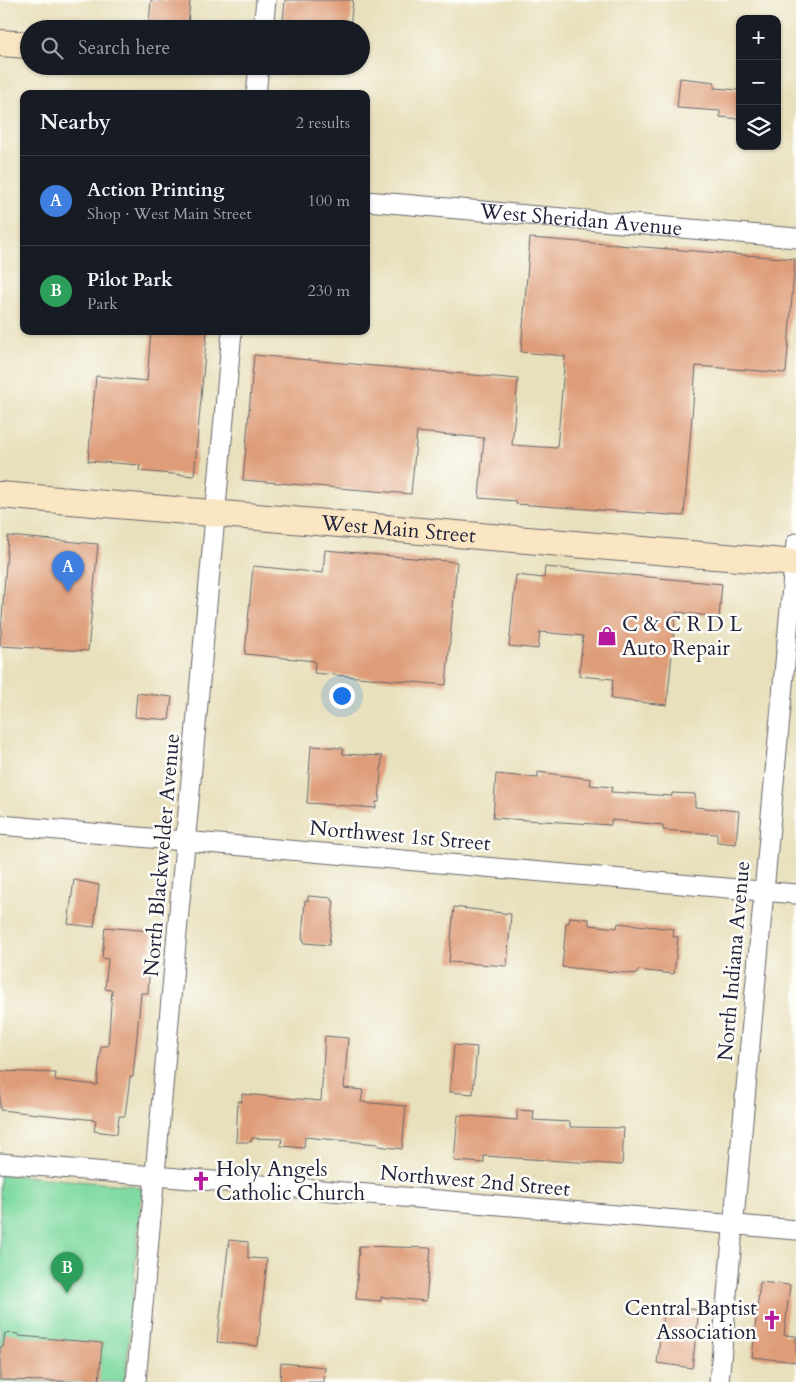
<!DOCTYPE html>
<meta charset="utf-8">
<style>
:root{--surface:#171b24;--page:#242831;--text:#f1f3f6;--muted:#9ea1a6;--line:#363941;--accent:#db2777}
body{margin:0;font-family:Cardo,serif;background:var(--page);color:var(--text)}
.controls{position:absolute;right:15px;top:15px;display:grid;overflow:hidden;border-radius:10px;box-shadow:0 1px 4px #0004}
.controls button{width:45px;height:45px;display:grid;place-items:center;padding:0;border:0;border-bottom:1px solid var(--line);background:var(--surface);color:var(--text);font:25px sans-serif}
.you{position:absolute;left:341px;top:695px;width:18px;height:18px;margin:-12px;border:4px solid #fff;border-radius:50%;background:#1a73e8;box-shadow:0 0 0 8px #1a73e833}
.badge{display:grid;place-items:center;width:32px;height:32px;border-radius:50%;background:var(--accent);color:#fff;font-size:16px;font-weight:700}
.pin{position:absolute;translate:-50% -41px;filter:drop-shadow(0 1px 2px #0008)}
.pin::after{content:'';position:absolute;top:26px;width:18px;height:15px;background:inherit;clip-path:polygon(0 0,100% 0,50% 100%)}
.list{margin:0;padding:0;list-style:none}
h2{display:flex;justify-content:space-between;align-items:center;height:65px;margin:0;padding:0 20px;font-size:21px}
h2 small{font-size:16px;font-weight:400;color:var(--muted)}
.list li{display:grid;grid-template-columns:32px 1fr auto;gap:15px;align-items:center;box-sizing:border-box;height:90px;padding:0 20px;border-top:1px solid var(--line)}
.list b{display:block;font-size:19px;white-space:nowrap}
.list p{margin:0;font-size:16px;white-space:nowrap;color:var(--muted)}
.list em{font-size:16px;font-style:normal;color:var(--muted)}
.icon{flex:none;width:28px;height:28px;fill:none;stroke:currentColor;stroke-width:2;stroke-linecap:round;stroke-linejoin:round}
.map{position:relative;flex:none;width:796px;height:1382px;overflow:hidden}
.search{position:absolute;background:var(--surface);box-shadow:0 1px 4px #0004;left:20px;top:20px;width:350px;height:55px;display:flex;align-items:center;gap:12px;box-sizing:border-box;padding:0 18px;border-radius:28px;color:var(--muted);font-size:19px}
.panel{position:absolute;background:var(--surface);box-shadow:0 1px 4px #0004;left:20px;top:90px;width:350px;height:245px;border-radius:10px}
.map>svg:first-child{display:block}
.green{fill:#80daa1;stroke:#517e6e}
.building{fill:#de9c78}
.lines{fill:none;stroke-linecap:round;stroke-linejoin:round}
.street-casing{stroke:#676468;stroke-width:21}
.secondary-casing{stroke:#676468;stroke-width:28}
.street{stroke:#fff;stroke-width:19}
.secondary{stroke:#fbe6c4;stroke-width:26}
.labels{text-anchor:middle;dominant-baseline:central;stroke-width:5;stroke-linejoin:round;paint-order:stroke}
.street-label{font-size:21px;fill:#22223b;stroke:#fdfcf7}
.poi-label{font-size:21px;fill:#22223b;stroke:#fdfcf7;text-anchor:start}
</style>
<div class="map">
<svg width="796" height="1382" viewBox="0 0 796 1382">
<rect width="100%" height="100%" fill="#fdfcf7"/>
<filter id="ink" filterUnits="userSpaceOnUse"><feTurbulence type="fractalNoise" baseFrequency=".02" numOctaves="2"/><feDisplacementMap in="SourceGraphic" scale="10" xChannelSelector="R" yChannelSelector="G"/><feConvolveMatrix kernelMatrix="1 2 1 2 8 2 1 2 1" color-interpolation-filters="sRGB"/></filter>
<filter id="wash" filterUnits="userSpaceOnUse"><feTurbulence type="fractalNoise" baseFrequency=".0096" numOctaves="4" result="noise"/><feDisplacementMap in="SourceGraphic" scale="20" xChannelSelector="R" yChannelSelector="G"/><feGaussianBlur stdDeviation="1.12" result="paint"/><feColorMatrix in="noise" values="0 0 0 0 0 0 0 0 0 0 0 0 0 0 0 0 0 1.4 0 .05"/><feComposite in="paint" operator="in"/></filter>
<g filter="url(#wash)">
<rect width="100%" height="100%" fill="#e8e0bc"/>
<!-- green -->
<path class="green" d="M0,1174l134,12 8,3 -17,193h-125z"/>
<g id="blocks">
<!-- building -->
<path class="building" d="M151,0h39l-2,26 -39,-2z
M285,0h68l-3,27 -67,-6z
M680,78l35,4 -1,6 26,2v29l-20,-2v-6l-43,-3z
M530,238l265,21 -9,114 -90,-7 -12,150 -168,-12v-3l-37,-3 5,-60 -67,-6 -6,62 -168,-14 11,-125 264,24 -6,66 45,3 8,-92 -44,-4z
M151,331h56l-13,145 -55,-5 1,-6 -52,-4 8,-85 51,5z
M8,536l90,8 -10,107 -88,-5z
M325,550l132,12 -11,123 -132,-12 1,-12 -70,-7 8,-88 70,7z
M545,567l177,17 -3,33 -43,-5 -9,93 -56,-6 2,-20 -34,-3 4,-40 -43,-4 -2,17 -29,-3 7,-71 28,3z
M137,693l35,4 -3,23 -34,-3z
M311,746l32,2v6l39,2 -3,46h-3v6l-69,-5z
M538,772l53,7 -1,6 22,2 -1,5 61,4v-3l23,1v13l44,4 -3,33 -19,-2v-8l-54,-4v-5l-52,-5v5l-118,-7 3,-44 42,4z
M74,880l25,5 -5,42 -26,-3z
M308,896l24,2v3h2l-5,44 -25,-2v-4h-2l3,-39 3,1z
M454,907l57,7 -4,52 -58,-4z
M570,917l19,2v6l28,3 1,-5 56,6 -1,8h5l-4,37 -36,-4 -1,4 -75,-7 4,-44h3z
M105,927l47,4 -4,62h-7l-8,84h-3l-5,39h-6l-2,18 -23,-3 2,-11 -96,-10v-39l56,2 -1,7 42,5 4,-39h7l4,-56 -7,-1 3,-30 -6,-1z
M325,1036l23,2 -4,50 19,2 -2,12 45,4 -4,43 -24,-3v-2l-73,-7 -1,11 -23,-2 1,-7 -30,-1 -1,4h-15l2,-41 4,1v-8l79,7z
M454,1045l23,2 -4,47 -23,-2z
M517,1110l17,1 -1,9 37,2v5l54,1 -2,37 -138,-9v7l-30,-2 4,-46 59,5z
M229,1240l19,2v16l19,1 -9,87 -41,-4z
M359,1246l72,2 -5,53 -45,-4v4l-25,-2z
M760,1282l30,3 -6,50 12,1v26l-44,-5z
M664,1306l35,4 -7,58 -35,-5z
M5,1333l14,1v2l83,7 -3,39 -99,-2v-33h3z
M281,1363l44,4 -1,15h-44z"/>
</g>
</g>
<g filter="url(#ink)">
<use href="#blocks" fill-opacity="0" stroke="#676468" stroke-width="1"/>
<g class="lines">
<defs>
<g id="street">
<path d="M263,29l3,-29"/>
<path d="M256,94l3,-28"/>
<path id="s1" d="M366,201l430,37"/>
<path d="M0,825l796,69"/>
<path d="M0,1163l796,67"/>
<path d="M136,1382l96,-1051"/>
<path d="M719,1382l77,-839"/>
</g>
<g id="secondary">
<path d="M0,43l29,2"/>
<path id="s2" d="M0,495l796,68"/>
</g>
</defs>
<!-- street casing -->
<use href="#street" class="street-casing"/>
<!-- secondary casing -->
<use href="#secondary" class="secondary-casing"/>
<!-- street -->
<use href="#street" class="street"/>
<!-- secondary -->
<use href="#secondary" class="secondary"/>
</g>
</g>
<!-- icons -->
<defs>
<symbol id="shop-bare" viewBox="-9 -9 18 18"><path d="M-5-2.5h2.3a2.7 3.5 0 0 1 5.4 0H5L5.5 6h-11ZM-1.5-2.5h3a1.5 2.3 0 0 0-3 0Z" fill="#b5179e" stroke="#fdfcf7" stroke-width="2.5" paint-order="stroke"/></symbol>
<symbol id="church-bare" viewBox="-9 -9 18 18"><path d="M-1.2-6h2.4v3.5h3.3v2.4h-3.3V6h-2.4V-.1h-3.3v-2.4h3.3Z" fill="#b5179e" stroke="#fdfcf7" stroke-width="2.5" paint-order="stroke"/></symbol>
</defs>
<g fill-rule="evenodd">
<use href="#shop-bare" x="593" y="622" width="28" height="28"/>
<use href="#church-bare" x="187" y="1167" width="28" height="28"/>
<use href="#church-bare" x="758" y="1306" width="28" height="28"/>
</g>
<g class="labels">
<!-- street labels -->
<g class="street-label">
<text stroke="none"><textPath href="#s1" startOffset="216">West Sheridan Avenue</textPath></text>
<text stroke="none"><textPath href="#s2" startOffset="400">West Main Street</textPath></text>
<text transform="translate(400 836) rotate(5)">Northwest 1st Street</text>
<text transform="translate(162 855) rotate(-85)">North Blackwelder Avenue</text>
<text transform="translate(734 961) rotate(-85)">North Indiana Avenue</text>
<text transform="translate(475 1181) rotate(5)">Northwest 2nd Street</text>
</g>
<!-- poi labels -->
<g class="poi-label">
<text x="622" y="624">C &amp; C R D L<tspan x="622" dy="24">Auto Repair</tspan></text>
<text x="216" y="1169">Holy Angels<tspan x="216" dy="24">Catholic Church</tspan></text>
<text x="757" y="1308" text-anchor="end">Central Baptist<tspan x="757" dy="24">Association</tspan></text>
</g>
</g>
</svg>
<div class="controls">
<button>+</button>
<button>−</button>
<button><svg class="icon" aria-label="layers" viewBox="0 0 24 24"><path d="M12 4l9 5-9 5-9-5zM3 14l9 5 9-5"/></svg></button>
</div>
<div class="you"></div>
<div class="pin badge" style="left:68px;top:592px;background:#3f7fe0">A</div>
<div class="pin badge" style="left:67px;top:1293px;background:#2e9e5b">B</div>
<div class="search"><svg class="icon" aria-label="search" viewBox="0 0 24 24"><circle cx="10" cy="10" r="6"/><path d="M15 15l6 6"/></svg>Search here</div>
<section class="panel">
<h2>Nearby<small>2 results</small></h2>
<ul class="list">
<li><span class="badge" style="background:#3f7fe0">A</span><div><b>Action Printing</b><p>Shop · West Main Street</p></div><em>100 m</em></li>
<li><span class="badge" style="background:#2e9e5b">B</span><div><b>Pilot Park</b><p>Park</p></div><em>230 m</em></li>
</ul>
</section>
</div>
